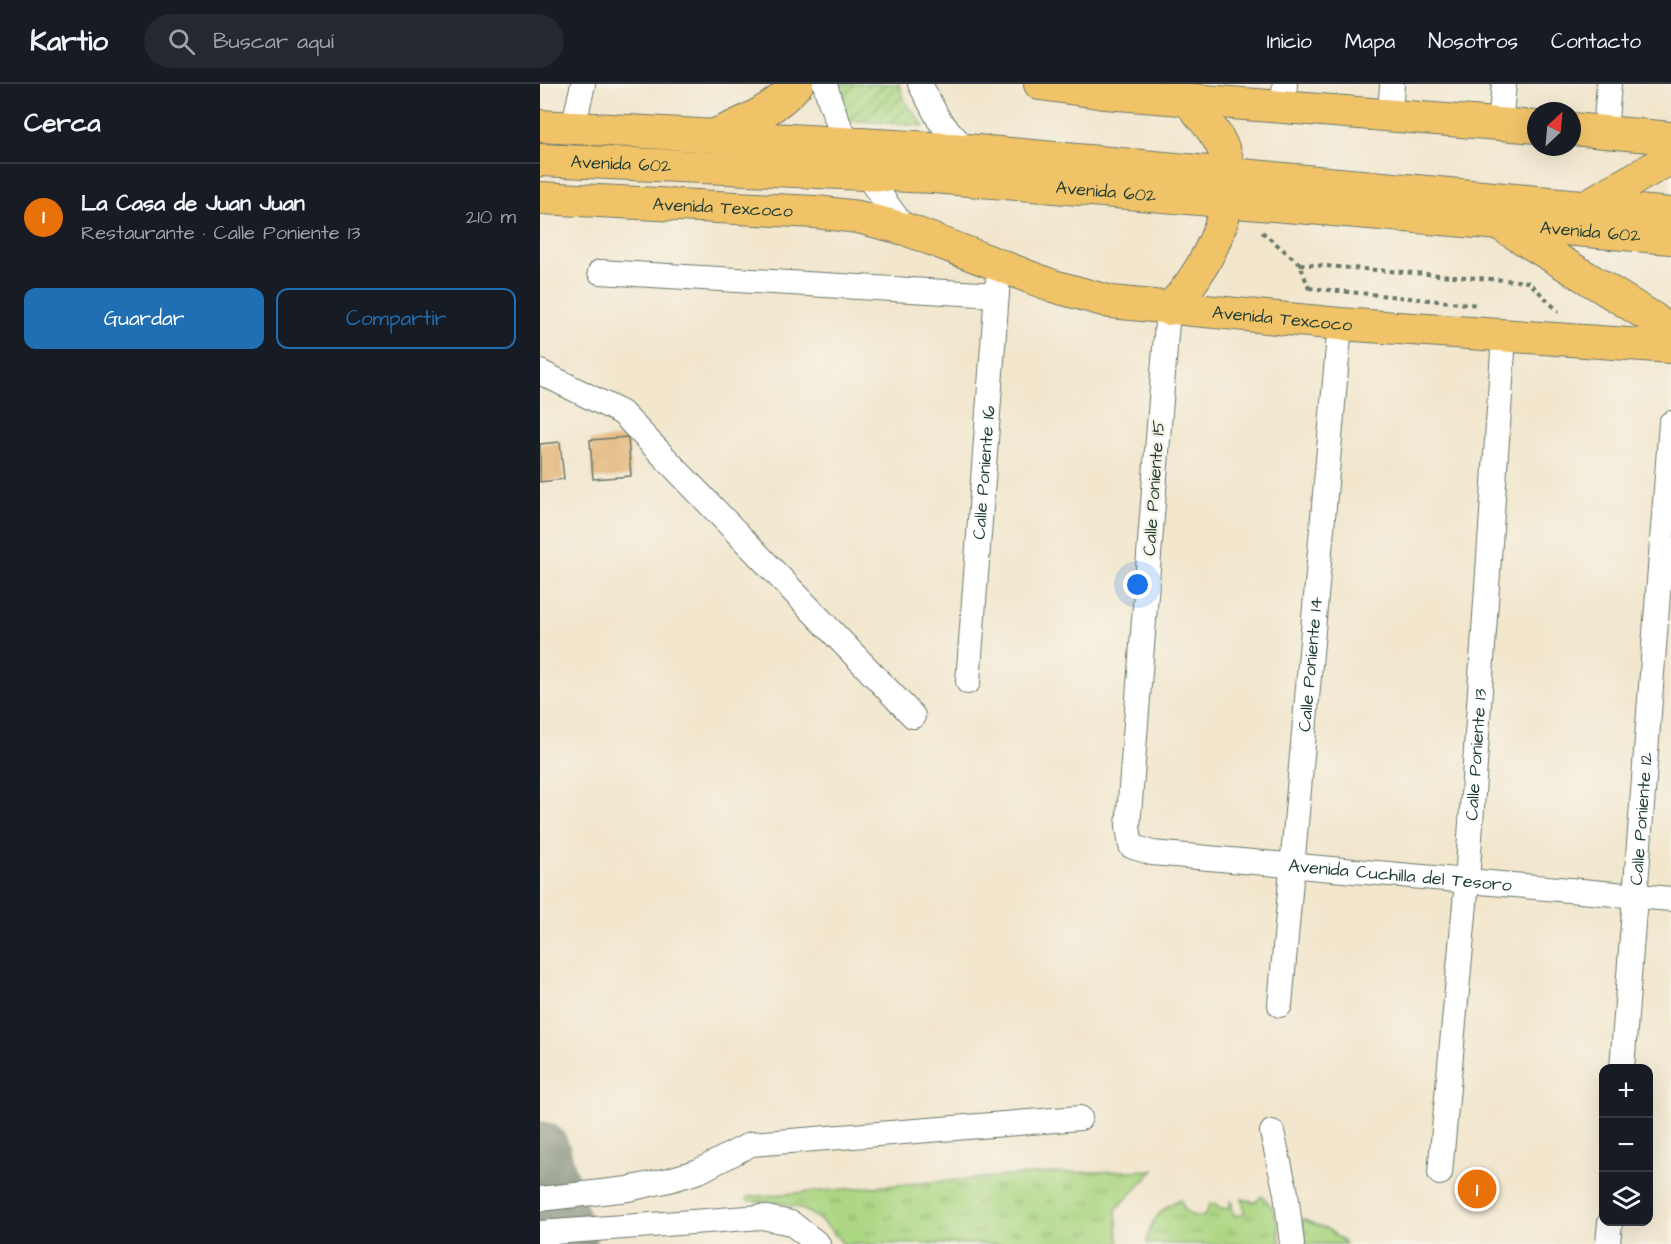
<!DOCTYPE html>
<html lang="es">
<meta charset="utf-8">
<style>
:root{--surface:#171b24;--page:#242831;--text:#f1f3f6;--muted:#9ea1a6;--line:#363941;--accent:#1f6fb2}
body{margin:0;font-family:"Architects Daughter",sans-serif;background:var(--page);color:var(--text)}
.controls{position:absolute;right:18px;bottom:18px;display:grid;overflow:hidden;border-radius:12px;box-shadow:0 6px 24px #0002}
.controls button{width:54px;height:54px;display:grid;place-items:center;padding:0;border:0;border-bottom:2px solid var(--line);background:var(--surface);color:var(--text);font:30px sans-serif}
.compass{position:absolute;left:987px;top:18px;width:54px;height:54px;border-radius:50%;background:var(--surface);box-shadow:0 6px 24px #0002;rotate:26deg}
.you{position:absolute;left:598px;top:501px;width:21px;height:21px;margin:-15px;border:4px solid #fff;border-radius:50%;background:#1a73e8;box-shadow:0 0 0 9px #1a73e833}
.badge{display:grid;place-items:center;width:39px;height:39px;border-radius:50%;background:var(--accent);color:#fff;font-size:20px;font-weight:700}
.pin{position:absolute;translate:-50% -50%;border:3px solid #fff;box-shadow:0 2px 6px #0006}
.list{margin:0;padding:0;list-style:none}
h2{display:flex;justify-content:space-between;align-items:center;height:78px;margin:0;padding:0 24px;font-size:26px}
h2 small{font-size:20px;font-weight:400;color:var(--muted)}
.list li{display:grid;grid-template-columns:39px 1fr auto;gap:18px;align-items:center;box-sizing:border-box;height:108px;padding:0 24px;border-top:2px solid var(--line)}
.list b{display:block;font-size:22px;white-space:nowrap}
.list p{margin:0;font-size:20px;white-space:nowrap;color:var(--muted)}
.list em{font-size:20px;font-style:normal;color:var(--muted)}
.actions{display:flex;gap:12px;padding:18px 24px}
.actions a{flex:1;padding:14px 0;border:2px solid var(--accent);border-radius:12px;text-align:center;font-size:21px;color:var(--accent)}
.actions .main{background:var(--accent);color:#fff}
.icon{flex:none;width:33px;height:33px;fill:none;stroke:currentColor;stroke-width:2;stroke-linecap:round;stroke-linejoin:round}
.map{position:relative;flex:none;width:1131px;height:1160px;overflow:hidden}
header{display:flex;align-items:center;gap:36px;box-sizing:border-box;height:84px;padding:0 30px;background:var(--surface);border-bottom:2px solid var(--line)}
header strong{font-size:28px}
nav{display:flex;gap:33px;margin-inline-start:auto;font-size:21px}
.search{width:420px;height:54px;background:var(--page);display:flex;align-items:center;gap:15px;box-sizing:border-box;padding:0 21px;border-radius:33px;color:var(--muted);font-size:22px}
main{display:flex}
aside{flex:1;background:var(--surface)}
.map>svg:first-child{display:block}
.grass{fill:url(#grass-tufts);stroke:#658a5b;stroke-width:1.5}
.garden{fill:url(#garden-furrows);stroke:#658a5b;stroke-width:1.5}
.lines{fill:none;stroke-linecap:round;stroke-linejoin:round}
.taxiway{stroke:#889280;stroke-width:60}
.building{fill:#e0ad6b}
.minor-casing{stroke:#69786a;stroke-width:26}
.major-casing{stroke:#69786a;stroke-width:34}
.path{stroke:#69786a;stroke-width:4;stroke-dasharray:4.5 4.5;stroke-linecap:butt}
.minor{stroke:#fff;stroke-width:24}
.major{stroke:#f1c369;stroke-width:32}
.labels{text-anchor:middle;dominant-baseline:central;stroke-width:5;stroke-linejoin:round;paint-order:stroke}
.street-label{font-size:18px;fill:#1f3d34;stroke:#f7f3e8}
</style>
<header>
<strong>Kartio</strong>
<div class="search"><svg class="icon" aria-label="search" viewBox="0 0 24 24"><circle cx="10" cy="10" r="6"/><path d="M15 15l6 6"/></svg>Buscar aquí</div>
<nav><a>Inicio</a><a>Mapa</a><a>Nosotros</a><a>Contacto</a></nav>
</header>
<main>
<aside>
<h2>Cerca<small></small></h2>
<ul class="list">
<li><span class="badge" style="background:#e8710a">1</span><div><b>La Casa de Juan Juan</b><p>Restaurante · Calle Poniente 13</p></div><em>210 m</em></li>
</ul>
<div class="actions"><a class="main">Guardar</a><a>Compartir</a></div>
</aside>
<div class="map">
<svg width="1131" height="1160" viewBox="0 0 1131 1160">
<defs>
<pattern id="grass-tufts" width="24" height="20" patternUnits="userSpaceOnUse" patternTransform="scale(1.5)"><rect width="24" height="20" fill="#abd682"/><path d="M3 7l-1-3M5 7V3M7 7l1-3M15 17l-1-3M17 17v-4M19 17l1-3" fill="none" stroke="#8baf6b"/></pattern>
<pattern id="garden-furrows" width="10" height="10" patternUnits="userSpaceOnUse" patternTransform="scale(1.5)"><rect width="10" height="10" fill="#abd682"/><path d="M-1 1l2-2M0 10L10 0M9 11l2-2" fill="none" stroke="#8baf6b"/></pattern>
</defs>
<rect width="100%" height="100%" fill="#f7f3e8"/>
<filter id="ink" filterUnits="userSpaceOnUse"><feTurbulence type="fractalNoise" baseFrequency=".0167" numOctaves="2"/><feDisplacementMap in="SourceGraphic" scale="12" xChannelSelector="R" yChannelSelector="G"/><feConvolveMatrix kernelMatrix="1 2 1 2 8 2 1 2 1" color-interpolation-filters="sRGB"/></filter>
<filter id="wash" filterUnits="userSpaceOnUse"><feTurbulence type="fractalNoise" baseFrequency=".008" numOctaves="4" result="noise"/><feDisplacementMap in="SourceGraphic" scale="24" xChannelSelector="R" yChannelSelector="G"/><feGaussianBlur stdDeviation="1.35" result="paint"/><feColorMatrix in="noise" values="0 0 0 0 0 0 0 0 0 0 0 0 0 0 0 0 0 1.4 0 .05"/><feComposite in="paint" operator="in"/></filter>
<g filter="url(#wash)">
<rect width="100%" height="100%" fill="#f2e6cd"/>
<!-- grass -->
<path class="grass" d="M614,1086l-38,40 3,34h-276c-28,-36 -51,-43 -95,-43l-1,-4 287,-23z
M722,1112c14,12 17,28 18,48h-133c1,-22 14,-35 33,-45 6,14 7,18 24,17l6,-12 5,-1 2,4 11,2 3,-8 3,15 11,-3 -3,-14 13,3z
M762,1135l27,11 17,14h-43z"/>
<!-- garden -->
<path class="garden" d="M293,0h66l6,17 19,25 -76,-6z"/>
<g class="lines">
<!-- taxiway -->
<path class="taxiway" d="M0,1067l27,93"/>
</g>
<g id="blocks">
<!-- building -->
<path class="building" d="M88,353l3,39 -38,3 -3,-39z
M20,358l4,37 -24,3v-38z"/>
</g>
</g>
<g filter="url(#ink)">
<use href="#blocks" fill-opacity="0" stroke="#69786a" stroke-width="1.5"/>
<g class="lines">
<defs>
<g id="minor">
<path d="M285,0c14,56 46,99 80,145"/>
<path d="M380,0l19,36 27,30"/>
<path d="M742,24l3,-24"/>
<path d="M850,30l2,-30"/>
<path d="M960,41l4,-41"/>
<path d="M33,44l10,-44"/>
<path d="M1065,48l4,-48"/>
<path d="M60,188l397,23"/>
<path id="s1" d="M628,225l-40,518 3,19 21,7 519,46"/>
<path d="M0,288l82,41 291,303"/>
<path id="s2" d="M428,598l31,-417"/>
<path id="s3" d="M740,921l60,-681"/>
<path id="s4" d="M1082,984l49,-645"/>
<path d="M732,1048l14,61 6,51"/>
<path id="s5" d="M900,1089l27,-291 37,-546"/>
<path d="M0,1115l88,-10 41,-9 30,-9 52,-27 329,-26"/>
<path d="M0,1149l222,-16 29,6 27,21"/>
<path d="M1068,1160l2,-22"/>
</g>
<g id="major">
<path d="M500,0l65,9 431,34"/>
<path d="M0,42l426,24 705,64"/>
<path d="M1032,45l99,9"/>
<path d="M175,51c29,-12 61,-26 82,-51"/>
<path id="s6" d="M0,76l393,17 738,61"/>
<path id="s7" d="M0,114l276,14 42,5 47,12 148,57 58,16 229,22 331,23"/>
<path d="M1044,123l87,-49"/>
<path d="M966,144l148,91 12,10 5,9"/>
<path d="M628,225c34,-29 73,-107 58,-153 -7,-22 -25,-40 -39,-57"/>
</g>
</defs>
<!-- minor casing -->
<use href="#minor" class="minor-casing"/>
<!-- major casing -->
<use href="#major" class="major-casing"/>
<!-- path -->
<path class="path" d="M722,148l38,32 9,25
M760,180l229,18 30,30
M769,204l170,17"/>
<!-- minor -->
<use href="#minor" class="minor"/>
<!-- major -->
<use href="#major" class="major"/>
</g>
</g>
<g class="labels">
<!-- street labels -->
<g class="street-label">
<text stroke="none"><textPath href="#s6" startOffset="81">Avenida 602</textPath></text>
<text stroke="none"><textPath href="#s6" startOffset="567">Avenida 602</textPath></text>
<text stroke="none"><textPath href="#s7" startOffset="183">Avenida Texcoco</textPath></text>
<text stroke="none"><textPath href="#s6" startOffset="1053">Avenida 602</textPath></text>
<text stroke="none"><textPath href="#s7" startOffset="758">Avenida Texcoco</textPath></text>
<text stroke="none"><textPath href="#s2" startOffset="210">Calle Poniente 16</textPath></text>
<text transform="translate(614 404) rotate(-86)">Calle Poniente 15</text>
<text stroke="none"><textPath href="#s3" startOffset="342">Calle Poniente 14</textPath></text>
<text stroke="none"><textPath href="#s5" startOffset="420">Calle Poniente 13</textPath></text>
<text stroke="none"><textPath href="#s4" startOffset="250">Calle Poniente 12</textPath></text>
<text stroke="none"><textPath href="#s1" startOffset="810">Avenida Cuchilla del Tesoro</textPath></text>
</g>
</g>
</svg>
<div class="controls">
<button>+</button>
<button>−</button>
<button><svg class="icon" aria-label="layers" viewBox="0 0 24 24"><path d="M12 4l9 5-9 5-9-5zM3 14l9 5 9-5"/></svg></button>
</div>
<svg class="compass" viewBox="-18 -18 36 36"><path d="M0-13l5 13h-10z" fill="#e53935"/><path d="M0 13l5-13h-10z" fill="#9ea1a6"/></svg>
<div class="you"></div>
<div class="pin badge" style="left:937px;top:1105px;background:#e8710a">1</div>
</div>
</main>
